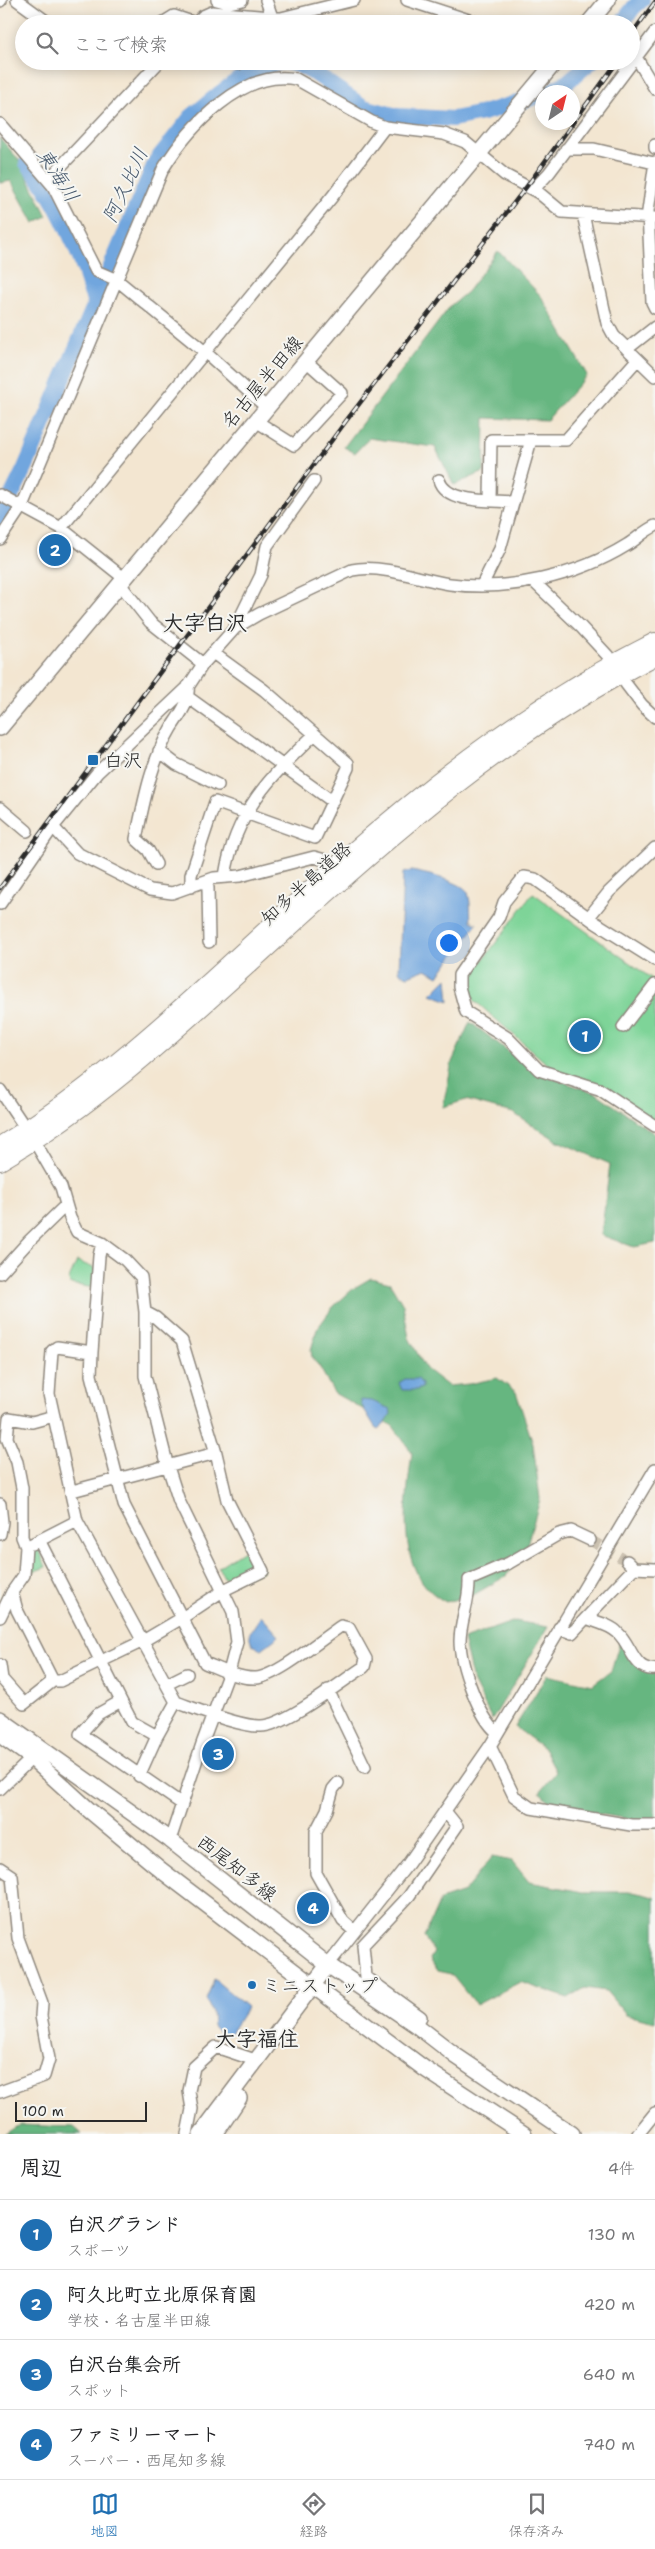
<!DOCTYPE html>
<html lang="ja">
<meta charset="utf-8">
<style>
:root{--surface:#fff;--page:#f6f6f6;--text:#202124;--muted:#757577;--line:#e0e0e0;--accent:#1f6fb2}
body{margin:0;font-family:"Shantell Sans","Klee One",sans-serif;background:var(--page);color:var(--text)}
.compass{position:absolute;left:535px;top:85px;width:45px;height:45px;border-radius:50%;background:var(--surface);box-shadow:0 2px 12px #0003;rotate:35deg}
.scale{position:absolute;left:15px;bottom:12px;width:132px;box-sizing:border-box;padding-left:5px;border:2px solid #2b2b2b;border-top:0;font-size:14px;line-height:18px;white-space:nowrap;color:#2b2b2b;-webkit-text-stroke:4px #f6f6f2;paint-order:stroke}
.you{position:absolute;left:448px;top:942px;width:18px;height:18px;margin:-12px;border:4px solid #fff;border-radius:50%;background:#1a73e8;box-shadow:0 0 0 8px #1a73e833}
.badge{display:grid;place-items:center;width:32px;height:32px;border-radius:50%;background:var(--accent);color:#fff;font-size:16px;font-weight:700}
.pin{position:absolute;translate:-50% -50%;border:2px solid #fff;box-shadow:0 1px 5px #0006}
.list{margin:0;padding:0;list-style:none}
h2{display:flex;justify-content:space-between;align-items:center;height:65px;margin:0;padding:0 20px;font-size:21px}
h2 small{font-size:16px;font-weight:400;color:var(--muted)}
.list li{display:grid;grid-template-columns:32px 1fr auto;gap:15px;align-items:center;box-sizing:border-box;height:70px;padding:0 20px;border-top:1px solid var(--line)}
.list b{display:block;font-size:19px;white-space:nowrap}
.list p{margin:0;font-size:16px;white-space:nowrap;color:var(--muted)}
.list em{font-size:16px;font-style:normal;color:var(--muted)}
.icon{flex:none;width:28px;height:28px;fill:none;stroke:currentColor;stroke-width:2;stroke-linecap:round;stroke-linejoin:round}
.map{position:relative;flex:none;width:655px;height:2134px;overflow:hidden}
.search{position:absolute;background:var(--surface);box-shadow:0 2px 12px #0003;left:15px;right:15px;top:15px;height:55px;display:flex;align-items:center;gap:12px;box-sizing:border-box;padding:0 18px;border-radius:28px;color:var(--muted);font-size:19px}
.sheet{height:345px;background:var(--surface)}
nav{display:flex;justify-content:space-around;align-items:center;box-sizing:border-box;height:70px;border-top:1px solid var(--line);background:var(--surface);font-size:14px;color:var(--muted)}
nav a{display:grid;justify-items:center;gap:2px}
nav .on{color:var(--accent)}
.map>svg:first-child{display:block}
.green{fill:#7ed498;stroke:#548062}
.forest{fill:#66b680;stroke:#487056}
.water{fill:#71a6de;stroke:#4e6884}
.lines{fill:none;stroke-linecap:round;stroke-linejoin:round}
.river{stroke:#71a6de;stroke-width:16}
.minor-tunnel{stroke:#cbc1b0;stroke-width:11;stroke-dasharray:11 5.5;stroke-linecap:butt}
.minor-casing{stroke:#8f887e;stroke-width:14}
.major-casing{stroke:#8f887e;stroke-width:18}
.highway-casing{stroke:#8f887e;stroke-width:20}
.minor{stroke:#fff;stroke-width:11}
.major{stroke:#fff;stroke-width:15}
.highway{stroke:#fff;stroke-width:18}
.rail-casing{stroke:#2b2b2b;stroke-width:4.5}
.rail{stroke:#f6f6f2;stroke-width:2.5;stroke-dasharray:8;stroke-linecap:butt}
.poi-dot{fill:#1f6fb2;stroke:#f6f6f2;stroke-width:2}
.labels{text-anchor:middle;dominant-baseline:central;stroke-width:4;stroke-linejoin:round;paint-order:stroke}
.street-label{font-size:19px;fill:#2b2b2b;stroke:#f6f6f2}
.poi-label{font-size:19px;fill:#2b2b2b;stroke:#f6f6f2;text-anchor:start}
.water-label{font-size:20px;font-style:italic;fill:#44566a;stroke:#f6f6f2}
.quarter-label{font-size:21px;font-weight:bold;fill:#2b2b2b;stroke:#f6f6f2}
</style>
<div class="map">
<svg width="655" height="2134" viewBox="0 0 655 2134">
<rect width="100%" height="100%" fill="#f6f6f2"/>
<filter id="ink" filterUnits="userSpaceOnUse"><feTurbulence type="fractalNoise" baseFrequency=".02" numOctaves="2"/><feDisplacementMap in="SourceGraphic" scale="10" xChannelSelector="R" yChannelSelector="G"/><feConvolveMatrix kernelMatrix="1 2 1 2 8 2 1 2 1" color-interpolation-filters="sRGB"/></filter>
<filter id="wash" filterUnits="userSpaceOnUse"><feTurbulence type="fractalNoise" baseFrequency=".0096" numOctaves="4" result="noise"/><feDisplacementMap in="SourceGraphic" scale="20" xChannelSelector="R" yChannelSelector="G"/><feGaussianBlur stdDeviation="1.12" result="paint"/><feColorMatrix in="noise" values="0 0 0 0 0 0 0 0 0 0 0 0 0 0 0 0 0 1.4 0 .05"/><feComposite in="paint" operator="in"/></filter>
<g filter="url(#wash)">
<rect width="100%" height="100%" fill="#f3e6d1"/>
<!-- green -->
<path class="green" d="M533,893l122,88v147l-72,-50 -28,-7 -81,-71 -6,-20z
M77,1261l19,8 -1,19 -25,-4 -1,-5z
M38,1546l8,21 -17,6 -1,-21z
M250,1546l13,25 -35,13 -10,-17z"/>
<!-- forest -->
<path class="forest" d="M0,138l19,22 28,56 -13,7 -23,-42 -11,2z
M498,251l43,45 46,79 -40,45 -62,-2 -1,54 -30,13 -19,-38 -66,-9 -14,15 -11,-6 107,-142 16,-13z
M470,1022l67,51 59,20 59,41v109l-21,4 -33,-12 9,-71 -52,-23 -45,-28 -47,-13 -23,7 9,-45z
M371,1278l19,5 13,22 6,33 17,31 22,17 21,-2 28,-6 19,14 17,52 7,55 -14,50 -20,27 -31,18 -29,8c-53,-27 -40,-101 -34,-149l-19,-27 -59,-33 -15,-27 -7,-8 -1,-8 6,-21 16,-22 21,-19z
M515,1621l33,6 -56,93 -19,-39 -10,-42z
M620,1641l35,30v152l-101,-16 -14,-15 16,-20 -11,-23 -30,-22 32,-52 45,10 19,-14z
M492,1857l20,4 17,21 54,10h50l22,5v125l-29,-7 -20,-24 -21,-3 -17,10 -48,-16 -44,23 -25,-31 -14,-3 -7,-12 4,-7 -10,-15 16,-37 24,-8z
M19,2125l55,2 8,7h-77z"/>
<!-- water -->
<path class="water" d="M411,871c12,2 54,11 57,22 3,9 2,19 3,28l6,3 -39,52 -12,-7 -18,7 -8,-3 -1,-3 4,-97z
M447,978l2,23 -18,-7z
M405,1379h13l4,5v4l-6,2h-14l-3,-7z
M361,1400l11,1 18,8 1,4 -3,7 -10,9 -3,-2 -14,-23z
M261,1616l18,20 -17,13 -10,-4 -3,-11z
M214,1979l33,28 -18,28 -8,-1 -8,-8 -1,-14 -6,-12z"/>
<g class="lines">
<!-- river -->
<path class="river" d="M621,24l13,-17 8,-7
M548,92l18,-9 26,-22
M27,163c25,29 43,69 57,105 4,11 5,24 11,33
M0,519l25,-51 131,-307 35,-44 28,-23 27,-20 36,-12 14,2 18,9 50,34 33,9 56,3 30,-6 59,-18"/>
</g>
</g>
<g filter="url(#ink)">
<g class="lines">
<!-- minor-tunnel -->
<path class="minor-tunnel" d="M590,1540l37,21"/>
<defs>
<path id="minor" d="M17,0l33,24
M217,0l11,3 14,-3
M266,0l6,17
M407,0l74,24
M0,1l1,-1
M161,24l13,-8 24,8
M195,24l8,-8 9,-4 69,6 73,-18
M636,57l19,32
M235,61l3,3
M0,124l53,62 43,85 21,9 88,72 62,56
M655,145v3
M566,149h28l60,14
M655,162l-7,49 4,91 3,6
M48,180l112,-119
M533,190l16,-17 106,-141
M583,214l24,109 7,13 41,40
M627,349l28,-22
M256,421l38,24 48,-52 -36,-32
M439,480c7,24 53,20 74,22
M0,495l61,33 64,51
M490,500l1,-60h40
M61,528l271,-331 53,-70
M0,539l22,-33 141,-337c25,-41 80,-101 133,-90l76,43 13,5 59,7 21,8 40,33 34,18 23,19 93,6
M534,582l47,45 27,29
M120,584l30,38 53,42
M482,585l18,-36 31,-109h35l71,-80
M235,628l26,-53 6,-29 47,-65
M626,684l16,21 13,12
M189,698l143,103
M159,751l17,13 42,21
M0,808l27,23
M53,827l24,26 73,37 22,3 42,-15 26,-2 74,-19 11,3 5,4
M156,864l-8,-14 -12,-11c8,-38 15,-77 35,-111 9,-14 19,-25 17,-42
M225,876c10,-64 45,-99 89,-141
M206,881l2,7 1,54
M191,887v-12l24,-73 100,36 33,-70v-5l-84,-73 -51,-37
M0,904l53,-77 44,-54 91,-86 15,-23 32,-36 24,-14 93,-44 7,-1c28,-3 63,11 91,15 58,8 127,-8 177,-39 10,-6 17,-14 28,-19
M589,917l20,-25 46,-44
M655,960l-59,-37 -61,-44 -11,-2 -20,25 -5,15 -40,58v12l7,25 42,26 31,32 60,19 56,37
M623,1027l32,-42
M0,1090l22,33
M39,1149l22,38 9,31 7,14 25,11 23,17 16,17 4,35v64l23,91 11,34 54,111 4,30 -8,30 -27,72 -32,96
M0,1273l29,-32 37,-36
M92,1352l-1,23 33,130 81,158c15,6 34,16 51,15 20,-1 67,-40 85,-52l8,2 17,31 -2,8c-22,14 -79,59 -103,59 -20,1 -65,-17 -85,-24l-99,-181 -28,-127 3,-43 5,-4 35,5 7,-96 3,-13
M54,1416l-22,6 -23,-4 -2,20 10,24 5,26v49l4,10 -2,28 -12,17 5,18 36,71h7l83,-40 39,-23 42,-28 39,-19 -36,-71 -11,-47 -34,-112 -26,-23 -11,-6
M72,1491l144,-38
M0,1504l2,18 -2,12
M39,1540l82,161 -23,13 -18,20 102,70
M32,1544l45,-23
M627,1561l7,7 21,1
M0,1617l12,-25
M586,1618l48,-50
M559,1628l13,5 14,-15c10,4 25,7 32,15 13,11 16,39 37,36
M0,1665l2,14 22,25 29,-23
M167,1684l20,-10
M328,1690l37,77
M121,1701l11,21 25,14
M497,1732c-18,-14 -37,-68 -37,-91 0,-20 10,-40 9,-61l40,-17 50,-29 12,-3 19,9
M490,1746l24,50 17,12 100,17h24
M139,1776l18,-40 19,-34
M338,1783l-5,6 -6,21 -11,21v42l27,48 11,10
M0,1789l32,-31
M0,1868l12,8 6,62 24,65 -1,13 8,43 -5,17 -44,16
M328,1965l80,-101 82,-118 165,-277
M416,2025l5,-8 -55,-40 -3,-32 46,-49 48,-70 -12,-15
M187,2134l5,-25 -3,-18 5,-24 22,-20 39,13
M638,2134l17,-21"/>
<path id="major" d="M588,24l20,-24
M0,728l556,-667
M0,1719l170,121 158,125 88,60 40,31 116,78
M0,1735l32,23 57,52 72,60 151,115 113,84 99,65
M201,2134l127,-169
M215,2134l24,-36"/>
<path id="highway" d="M0,1146c130,-79 234,-190 348,-290 95,-83 195,-158 307,-214
M0,1161c102,-60 186,-140 273,-219 118,-108 238,-213 382,-286"/>
</defs>
<!-- minor casing -->
<use href="#minor" class="minor-casing"/>
<!-- major casing -->
<use href="#major" class="major-casing"/>
<!-- highway casing -->
<use href="#highway" class="highway-casing"/>
<!-- minor -->
<use href="#minor" class="minor"/>
<!-- major -->
<use href="#major" class="major"/>
<!-- highway -->
<use href="#highway" class="highway"/>
<defs>
<path id="rail" d="M631,35l24,-33
M0,888l346,-467 181,-235 91,-125"/>
</defs>
<!-- rail casing -->
<use href="#rail" class="rail-casing"/>
<!-- rail -->
<use href="#rail" class="rail"/>
</g>
</g>
<!-- markers -->
<g class="poi-dot">
<rect x="87" y="754" width="12" height="12" rx="2.5"/>
<circle cx="252" cy="1985" r="5"/>
</g>
<g class="labels">
<!-- street labels -->
<g class="street-label">
<text transform="translate(262 382) rotate(-50)">名古屋半田線</text>
<text transform="translate(306 883) rotate(-42)">知多半島道路</text>
<text transform="translate(237 1868) rotate(38)">西尾知多線</text>
</g>
<!-- poi labels -->
<g class="poi-label">
<text x="104" y="760">白沢</text>
<text x="262" y="1985">ミニストップ</text>
</g>
<!-- water labels -->
<g class="water-label">
<text transform="translate(58 175) rotate(57)">東海川</text>
<text transform="translate(125 185) rotate(-65)">阿久比川</text>
</g>
<!-- quarter labels -->
<g class="quarter-label">
<text x="205" y="623">大字白沢</text>
<text x="257" y="2039">大字福住</text>
</g>
</g>
</svg>
<svg class="compass" viewBox="-18 -18 36 36"><path d="M0-13l5 13h-10z" fill="#e53935"/><path d="M0 13l5-13h-10z" fill="#757577"/></svg>
<div class="scale">100 m</div>
<div class="you"></div>
<div class="pin badge" style="left:585px;top:1036px">1</div>
<div class="pin badge" style="left:55px;top:550px">2</div>
<div class="pin badge" style="left:218px;top:1754px">3</div>
<div class="pin badge" style="left:313px;top:1908px">4</div>
<div class="search"><svg class="icon" aria-label="search" viewBox="0 0 24 24"><circle cx="10" cy="10" r="6"/><path d="M15 15l6 6"/></svg>ここで検索</div>
</div>
<section class="sheet">
<h2>周辺<small>4件</small></h2>
<ul class="list">
<li><span class="badge">1</span><div><b>白沢グランド</b><p>スポーツ</p></div><em>130 m</em></li>
<li><span class="badge">2</span><div><b>阿久比町立北原保育園</b><p>学校 · 名古屋半田線</p></div><em>420 m</em></li>
<li><span class="badge">3</span><div><b>白沢台集会所</b><p>スポット</p></div><em>640 m</em></li>
<li><span class="badge">4</span><div><b>ファミリーマート</b><p>スーパー · 西尾知多線</p></div><em>740 m</em></li>
</ul>
</section>
<nav>
<a class="on"><svg class="icon" aria-label="map" viewBox="0 0 24 24"><path d="M3 6l6-2 6 2 6-2v14l-6 2-6-2-6 2zM9 4v14M15 6v14"/></svg>地図</a>
<a><svg class="icon" aria-label="directions" viewBox="0 0 24 24"><path d="M12 3l9 9-9 9-9-9zM9 14v-3h6M13 9l2 2-2 2"/></svg>経路</a>
<a><svg class="icon" aria-label="saved" viewBox="0 0 24 24"><path d="M7 4h10v16l-5-4-5 4z"/></svg>保存済み</a>
</nav>
